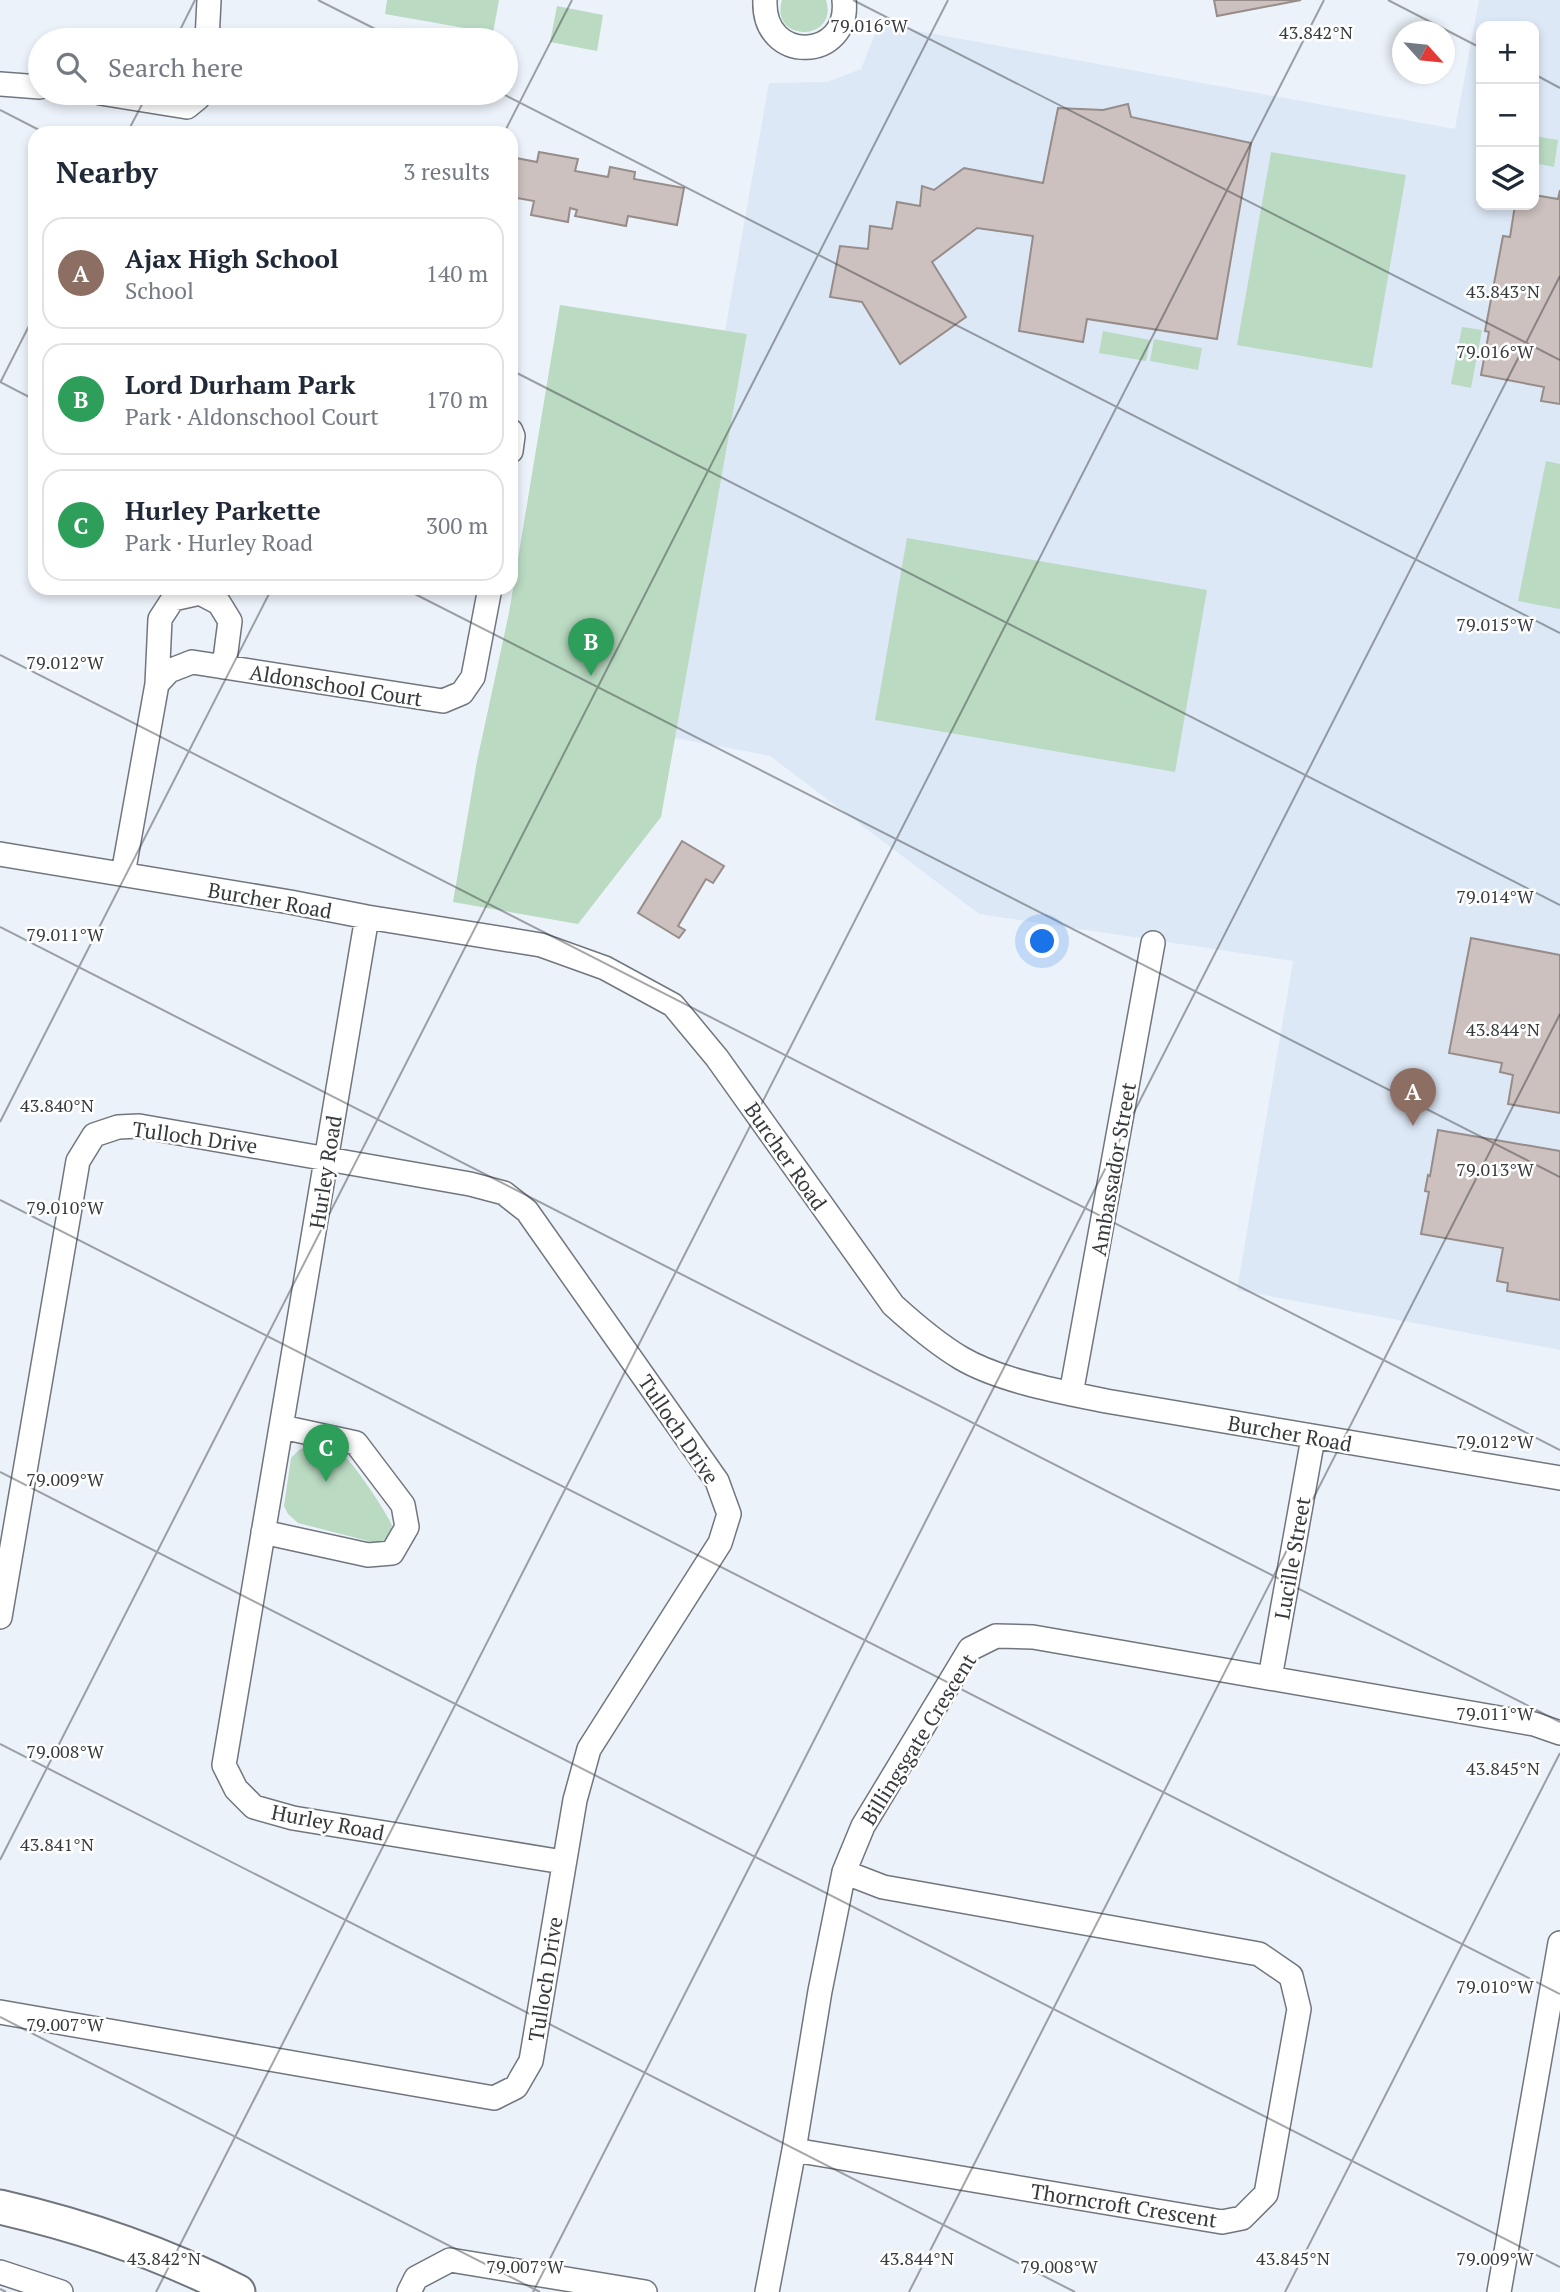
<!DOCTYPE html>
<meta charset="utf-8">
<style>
:root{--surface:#fff;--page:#f6f6f7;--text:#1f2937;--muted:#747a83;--line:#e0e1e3;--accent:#5f5c28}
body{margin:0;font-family:"PT Serif",serif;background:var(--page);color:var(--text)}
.controls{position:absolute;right:21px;top:21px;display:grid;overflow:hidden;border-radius:14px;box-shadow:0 4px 10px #0003}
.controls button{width:63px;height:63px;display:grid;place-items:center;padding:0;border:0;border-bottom:2px solid var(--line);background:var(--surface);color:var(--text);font:35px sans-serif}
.compass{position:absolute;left:1392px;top:21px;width:63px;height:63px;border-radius:50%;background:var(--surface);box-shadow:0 4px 10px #0003;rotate:117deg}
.you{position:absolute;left:1043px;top:942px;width:24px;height:24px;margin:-18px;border:5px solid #fff;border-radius:50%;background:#1a73e8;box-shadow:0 0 0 10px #1a73e833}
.badge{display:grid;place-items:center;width:46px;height:46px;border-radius:50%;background:var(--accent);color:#fff;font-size:23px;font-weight:700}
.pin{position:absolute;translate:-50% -58px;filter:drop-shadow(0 2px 4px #0008)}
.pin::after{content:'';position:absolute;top:37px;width:24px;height:21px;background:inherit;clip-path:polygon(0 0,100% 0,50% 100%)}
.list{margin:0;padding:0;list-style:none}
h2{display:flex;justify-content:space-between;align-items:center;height:91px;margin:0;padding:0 28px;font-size:30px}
h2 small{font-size:23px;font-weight:400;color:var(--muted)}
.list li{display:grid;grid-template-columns:46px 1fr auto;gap:21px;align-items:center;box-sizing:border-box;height:112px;margin:0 14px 14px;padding:0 14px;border:2px solid var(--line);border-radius:21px}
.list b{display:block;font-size:26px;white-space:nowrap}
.list p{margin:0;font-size:23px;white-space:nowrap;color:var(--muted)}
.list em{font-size:23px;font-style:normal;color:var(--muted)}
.icon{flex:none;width:38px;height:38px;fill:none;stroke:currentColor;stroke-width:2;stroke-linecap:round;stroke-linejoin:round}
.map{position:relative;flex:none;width:1560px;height:2292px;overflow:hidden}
.search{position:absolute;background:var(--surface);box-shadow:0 4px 10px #0003;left:28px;top:28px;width:490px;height:77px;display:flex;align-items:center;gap:18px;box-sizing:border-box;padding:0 24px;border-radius:38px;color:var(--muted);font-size:26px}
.panel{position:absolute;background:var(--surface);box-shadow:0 4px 10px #0003;left:28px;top:126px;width:490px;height:469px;border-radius:21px}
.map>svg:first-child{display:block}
.built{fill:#dde8f6;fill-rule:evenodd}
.green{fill:#badac2}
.building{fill:#ccc1be;stroke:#968c89;stroke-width:2}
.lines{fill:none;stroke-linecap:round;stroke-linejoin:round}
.street-casing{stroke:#71767e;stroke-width:26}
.secondary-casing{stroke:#71767e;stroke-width:37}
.street{stroke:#fff;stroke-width:23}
.secondary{stroke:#fff;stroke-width:33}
.ticks{fill:none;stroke:#373a3d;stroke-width:2;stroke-opacity:0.45}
.labels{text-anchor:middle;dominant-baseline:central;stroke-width:5;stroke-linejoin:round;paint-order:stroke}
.street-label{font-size:21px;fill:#373a3d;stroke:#fff}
.ticks-label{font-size:18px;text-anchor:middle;fill:#373a3d;stroke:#fff;stroke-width:5;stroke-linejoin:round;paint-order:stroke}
</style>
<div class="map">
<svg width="1560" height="2292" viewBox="0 0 1560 2292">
<rect width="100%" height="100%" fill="#ecf2fa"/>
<!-- built -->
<path class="built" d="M1479,0h81v1350l-323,-60 56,-329 -314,-47 -209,-158 -95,-18 72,-403 -22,-4 44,-248 58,-1 34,-13 18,-45 576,105zM1481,26h53v179h-53z"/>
<!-- green -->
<path class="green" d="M387,0h112l-6,33 -108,-19z
M782,0h44c13,42 -57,43 -44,0z
M557,6l46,9 -6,36 -47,-9z
M1534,136l24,4 -4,27 -20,-4z
M1271,152l135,23 -34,193 -135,-23z
M560,305l187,29 -86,483 -83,107 -125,-22 24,-141 32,-148z
M1462,327l20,3 -11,58 -20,-4z
M1103,331l47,9 -4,21 -47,-8z
M1154,339l48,9 -4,22 -48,-9z
M1546,461l14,3v145l-42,-8z
M907,538l300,52 -32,182 -300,-52z
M310,1445c8,2 19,2 27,5 13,6 48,60 55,75l-3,12 -9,7 -82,-21 -10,-9 -4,-8 7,-48 8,-8z"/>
<!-- building -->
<path class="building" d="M1214,0h87l-84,16z
M1128,104l3,13 120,26 -34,196 -130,-20 -4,23 -64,-11 14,-95 -56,-8 -45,34 34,55 -66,47 -38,-62 -32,-5 10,-51 28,3 2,-23 22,3 5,-27 23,4 2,-20 12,4 30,-22 79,15 15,-75 45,2z
M539,152l39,7 -3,12 33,6 2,-10 25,5 -1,7 50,9 -7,37 -49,-9 -2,10 -51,-10 2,-6 -7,-2 -2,14 -37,-7 3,-14 -23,-4v-40l26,5z
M1560,190v214l-19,-3 3,-14 -63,-12 8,-43 -4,-1 18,-95 7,1 5,-32h19v-10l24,4z
M682,841l42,25 -11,17 -7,-4 -28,47 7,4 -6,8 -41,-25z
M1471,938l89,17v158l-52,-9 5,-29 -13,-3 2,-9 -53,-10z
M1438,1130l122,21v149l-53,-9 1,-8 -11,-2 6,-33 -82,-14 8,-42 -4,-1 3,-16 2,1z"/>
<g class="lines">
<defs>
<path id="street" d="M765,0c-3,65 86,61 79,0
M207,40l2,-40
M0,84l40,3
M100,93l87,14 11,-9 2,-5
M511,431l2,5 -2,15
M157,684l3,-65 13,-20 27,-6 19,10 11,18 -6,46
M0,854l290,48 77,15 174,28 64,23 68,37 44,53 176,247c22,20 43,38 68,53 39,23 101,34 145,43l454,77
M123,874l34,-190 12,-13 23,-9 251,39 19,-8 11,-16 17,-89
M367,917l-143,848 12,24 18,18 39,11 270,44
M1071,1394l82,-451
M263,1532l105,23 24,-2 15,-26 -4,-22 -47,-62 -74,-16
M0,1617l78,-456 16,-26 24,-8 21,-1 331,58 34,9 23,18 190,270 12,33 -9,29 -131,206 -14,51 -44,261 -15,26 -22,11 -494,-86
M1270,1678l43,-240
M794,2150l428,72 20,-4 24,-24 33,-185 -8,-33 -32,-22 -376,-67 -39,-15
M0,2272l61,20
M409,2292l7,-14 34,-18 195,32
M767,2292l27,-142 26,-159 24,-119 19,-46 107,-177 26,-13 37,1 501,87 26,9
M1499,2292l61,-349"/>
<path id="secondary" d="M0,2207c83,19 163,46 238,85"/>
</defs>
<!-- street casing -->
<use href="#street" class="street-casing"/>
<!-- secondary casing -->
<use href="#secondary" class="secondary-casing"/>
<!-- street -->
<use href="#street" class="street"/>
<!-- secondary -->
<use href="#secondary" class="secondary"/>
</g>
<!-- ticks -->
<path class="ticks" d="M318,0l79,40M853,0l707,360M1388,0l93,48M175,40l20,-40M1534,74l26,14M501,93l1059,540M0,110l45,23M127,133l21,-40M504,133l68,-133M511,370l1049,535M0,382l35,18M0,383l35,-69M403,588l1157,589M0,655l1560,795M0,927l1560,795M0,1122l272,-534M0,1200l1560,794M0,1472l1560,795M0,1744l1075,548M0,1860l948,-1860M0,2017l540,275M0,2289l6,3M156,2292l1168,-2292M533,2292l1027,-2016M909,2292l651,-1278M1285,2292l275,-539"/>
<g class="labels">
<!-- street labels -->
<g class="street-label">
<text transform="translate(336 685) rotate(9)">Aldonschool Court</text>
<text transform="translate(270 900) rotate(10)">Burcher Road</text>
<text transform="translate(195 1137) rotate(8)">Tulloch Drive</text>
<text transform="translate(786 1156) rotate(55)">Burcher Road</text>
<text transform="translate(1113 1169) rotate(-80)">Ambassador Street</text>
<text transform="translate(325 1172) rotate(-81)">Hurley Road</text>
<text transform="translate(679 1429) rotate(56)">Tulloch Drive</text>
<text transform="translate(1290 1433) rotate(10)">Burcher Road</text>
<text transform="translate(1292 1558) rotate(-80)">Lucille Street</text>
<text transform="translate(918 1739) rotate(-58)">Billingsgate Crescent</text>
<text transform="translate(328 1822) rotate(11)">Hurley Road</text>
<text transform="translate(545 1979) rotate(-81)">Tulloch Drive</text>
<text transform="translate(1124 2205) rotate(9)">Thorncroft Crescent</text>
</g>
</g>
<g class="ticks-label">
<text x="869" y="32">79.016°W</text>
<text x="1316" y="39">43.842°N</text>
<text x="1503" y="298">43.843°N</text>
<text x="1495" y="358">79.016°W</text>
<text x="1495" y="631">79.015°W</text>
<text x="65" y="669">79.012°W</text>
<text x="1495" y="903">79.014°W</text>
<text x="65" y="941">79.011°W</text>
<text x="1503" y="1036">43.844°N</text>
<text x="57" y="1112">43.840°N</text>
<text x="1495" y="1176">79.013°W</text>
<text x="65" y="1214">79.010°W</text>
<text x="1495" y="1448">79.012°W</text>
<text x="65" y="1486">79.009°W</text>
<text x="1495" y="1720">79.011°W</text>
<text x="65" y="1758">79.008°W</text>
<text x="1503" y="1775">43.845°N</text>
<text x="57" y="1851">43.841°N</text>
<text x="1495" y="1993">79.010°W</text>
<text x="65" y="2031">79.007°W</text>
<text x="164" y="2265">43.842°N</text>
<text x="917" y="2265">43.844°N</text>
<text x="1293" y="2265">43.845°N</text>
<text x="1495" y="2265">79.009°W</text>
<text x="525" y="2273">79.007°W</text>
<text x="1059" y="2273">79.008°W</text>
</g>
</svg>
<div class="controls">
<button>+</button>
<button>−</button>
<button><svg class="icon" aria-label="layers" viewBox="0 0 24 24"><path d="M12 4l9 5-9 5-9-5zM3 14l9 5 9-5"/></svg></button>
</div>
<svg class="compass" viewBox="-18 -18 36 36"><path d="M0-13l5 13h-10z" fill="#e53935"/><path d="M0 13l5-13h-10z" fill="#747a83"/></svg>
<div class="you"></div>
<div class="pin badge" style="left:1413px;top:1126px;background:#8d6e63">A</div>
<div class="pin badge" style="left:591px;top:676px;background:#2e9e5b">B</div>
<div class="pin badge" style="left:326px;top:1482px;background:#2e9e5b">C</div>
<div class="search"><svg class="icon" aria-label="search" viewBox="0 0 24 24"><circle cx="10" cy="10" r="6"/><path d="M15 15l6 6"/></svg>Search here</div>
<section class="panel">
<h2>Nearby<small>3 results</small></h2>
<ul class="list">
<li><span class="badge" style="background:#8d6e63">A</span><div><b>Ajax High School</b><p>School</p></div><em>140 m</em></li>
<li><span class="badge" style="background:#2e9e5b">B</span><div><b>Lord Durham Park</b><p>Park · Aldonschool Court</p></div><em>170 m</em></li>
<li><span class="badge" style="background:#2e9e5b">C</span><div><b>Hurley Parkette</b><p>Park · Hurley Road</p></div><em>300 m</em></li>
</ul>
</section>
</div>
